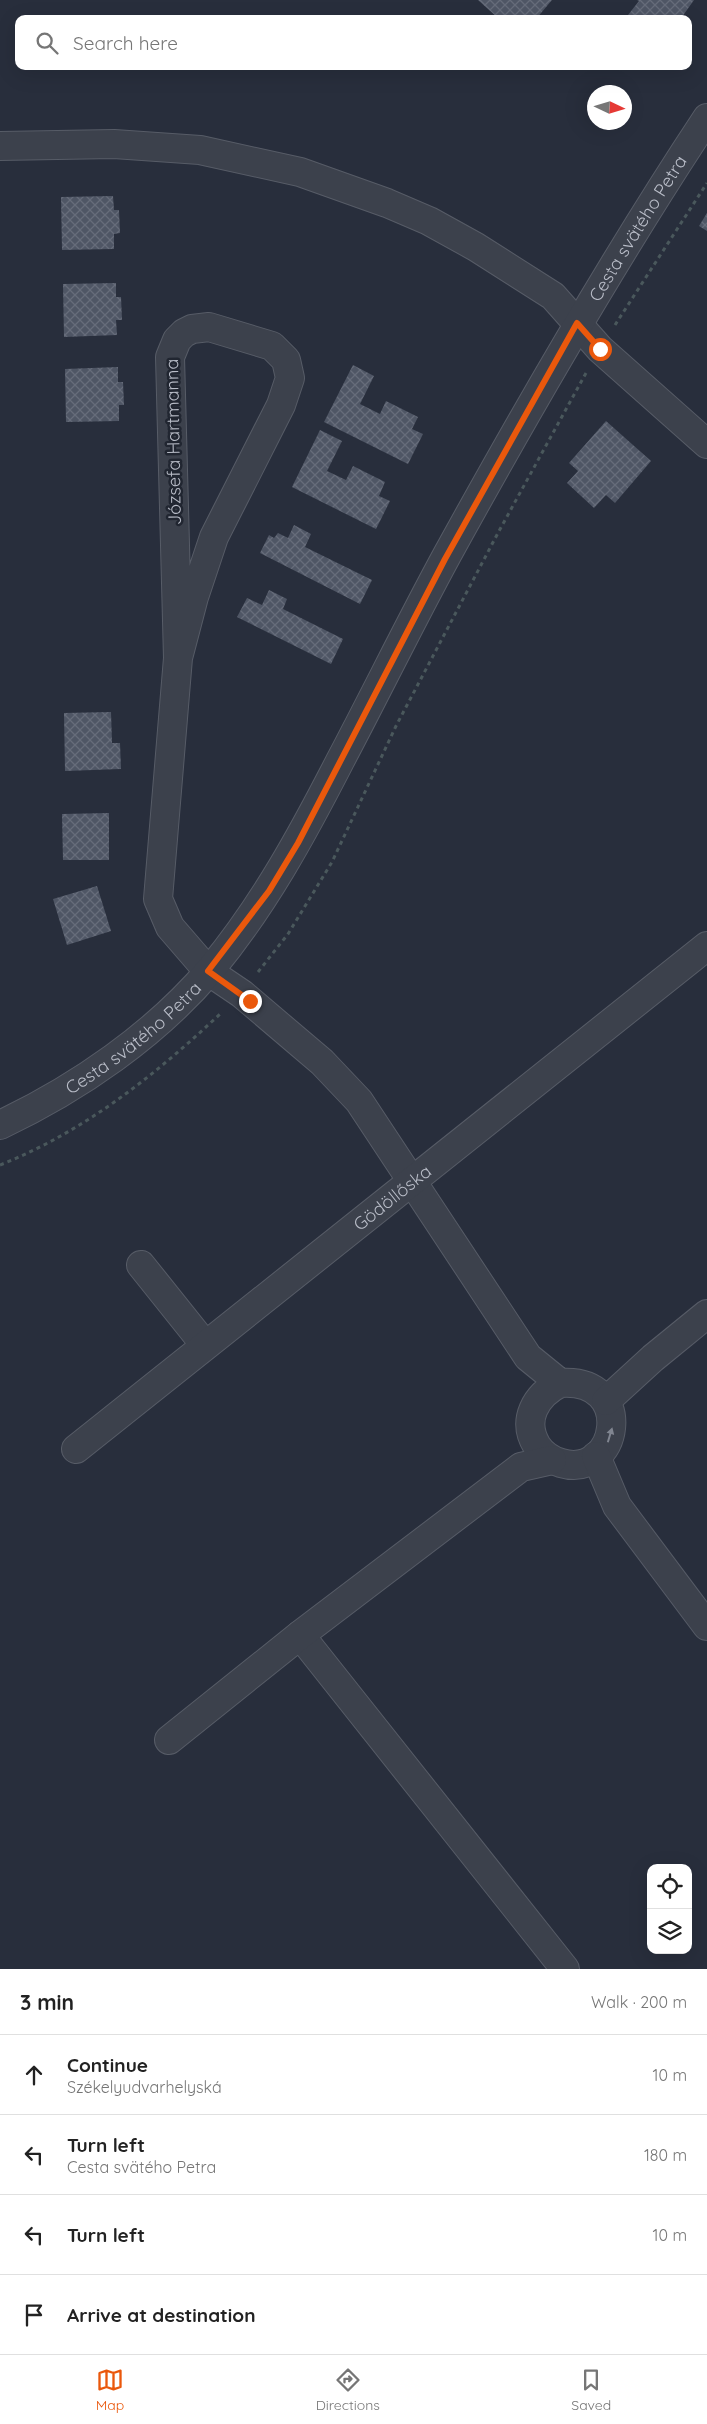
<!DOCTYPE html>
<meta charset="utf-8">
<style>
:root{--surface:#fff;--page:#f6f6f6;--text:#222;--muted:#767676;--line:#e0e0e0;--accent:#ea580c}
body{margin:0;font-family:Quicksand,sans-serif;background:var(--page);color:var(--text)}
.controls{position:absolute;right:15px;bottom:15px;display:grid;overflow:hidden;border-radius:10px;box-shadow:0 5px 20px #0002}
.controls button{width:45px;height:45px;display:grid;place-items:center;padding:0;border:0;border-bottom:1px solid var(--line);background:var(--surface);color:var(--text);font:25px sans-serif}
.compass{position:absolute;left:587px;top:85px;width:45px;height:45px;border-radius:50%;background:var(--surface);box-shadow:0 5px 20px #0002;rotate:94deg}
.stop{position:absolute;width:15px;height:15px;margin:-11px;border:4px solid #ea580c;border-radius:50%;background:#fff}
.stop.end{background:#ea580c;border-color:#fff;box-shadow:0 1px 5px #0008}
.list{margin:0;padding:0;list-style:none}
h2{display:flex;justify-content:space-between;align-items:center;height:65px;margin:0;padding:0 20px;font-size:21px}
h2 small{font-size:16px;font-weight:400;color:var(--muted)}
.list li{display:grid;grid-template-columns:32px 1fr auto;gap:15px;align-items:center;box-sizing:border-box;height:80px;padding:0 20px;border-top:1px solid var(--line)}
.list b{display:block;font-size:19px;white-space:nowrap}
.list p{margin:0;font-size:16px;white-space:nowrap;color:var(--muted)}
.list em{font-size:16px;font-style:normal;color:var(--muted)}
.icon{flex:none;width:28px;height:28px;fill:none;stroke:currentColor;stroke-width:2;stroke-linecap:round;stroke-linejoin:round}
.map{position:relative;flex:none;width:707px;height:1969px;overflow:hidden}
.search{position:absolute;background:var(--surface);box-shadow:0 5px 20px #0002;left:15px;right:15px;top:15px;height:55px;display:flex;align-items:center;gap:12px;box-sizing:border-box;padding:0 18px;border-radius:10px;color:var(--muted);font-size:19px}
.sheet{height:385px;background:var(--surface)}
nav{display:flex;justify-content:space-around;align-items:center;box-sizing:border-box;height:70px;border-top:1px solid var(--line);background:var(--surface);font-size:14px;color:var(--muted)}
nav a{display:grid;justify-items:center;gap:2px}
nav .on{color:var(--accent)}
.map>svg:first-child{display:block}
.building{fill:url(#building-cross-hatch)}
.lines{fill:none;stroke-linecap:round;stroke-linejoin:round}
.minor-casing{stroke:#575c67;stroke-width:30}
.path{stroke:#4a585c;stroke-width:3;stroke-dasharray:4 4;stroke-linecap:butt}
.minor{stroke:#3c414c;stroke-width:28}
.oneway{fill:#808590}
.route{stroke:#ea580c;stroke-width:6}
.labels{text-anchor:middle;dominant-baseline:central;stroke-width:5;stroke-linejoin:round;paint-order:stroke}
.street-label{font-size:18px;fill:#b8bcc7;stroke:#212631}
</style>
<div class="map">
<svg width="707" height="1969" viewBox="0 0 707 1969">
<defs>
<pattern id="building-cross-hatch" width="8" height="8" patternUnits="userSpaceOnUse" patternTransform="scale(1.25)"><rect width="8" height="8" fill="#4f5665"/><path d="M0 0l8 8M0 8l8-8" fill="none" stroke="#666c7a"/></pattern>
</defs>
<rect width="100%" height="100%" fill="#282e3c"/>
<!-- building -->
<path class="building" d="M478,0h74l-16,19h-37z
M637,0h57l-12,17 1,2h-50l-5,-4 11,-14z
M113,196l1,14h5l1,23 -6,1v15l-52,1 -1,-53z
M707,213v18l-8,-5z
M116,283v14h5l1,23h-6l1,15 -53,2 -1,-53z
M353,365l21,11 -14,28 20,10 6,-13 32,16 -6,12 11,5 -15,30 -84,-42z
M118,367v15h5l1,23h-5v16l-53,1 -1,-53z
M606,421l45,40 -36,42 -9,-8 -12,13 -27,-25 11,-12 -9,-8z
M320,430l22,11 -15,30 19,9 7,-14 32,16 -6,14 11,5 -14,28 -84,-42z
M294,525l17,9 -6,13 67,33 -12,24 -100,-51 9,-18 5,3 4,-5 10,5z
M269,590l18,9 -4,10 60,30 -12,25 -94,-47 10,-19 15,7z
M111,712l1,31h8l1,26 -56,2 -1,-58z
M109,813v47h-46l-1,-46z
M97,886l14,45 -44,14 -14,-46z"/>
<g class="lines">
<defs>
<g id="minor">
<path d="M0,146l114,-2 86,6 100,22 87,31 42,18 47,26 77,49 47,53 107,95"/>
<path d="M178,658l-8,-301 7,-17 7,-7 8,-4 17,-2 63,19 14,14 4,18 -9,27 -67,132 -20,60 -16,61 -20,241 12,28 38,44 34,23 80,68 37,39 169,256 32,26c77,-6 59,97 1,80 -10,-3 -18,-8 -24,-17 -16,-26 -1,-51 23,-63"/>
<path id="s1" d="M0,1125c78,-37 155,-90 211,-156 53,-64 91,-134 129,-208 36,-68 70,-138 107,-206 82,-149 166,-295 260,-437"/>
<path d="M141,1265l64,80"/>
<path d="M606,1401l47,-43 54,-44"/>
<path id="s2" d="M76,1449l631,-503"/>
<path d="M596,1456l21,50 90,120"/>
<path d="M300,1635l265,334"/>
<path d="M169,1740l131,-105 221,-168 31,-7"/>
</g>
</defs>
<!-- minor casing -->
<use href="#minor" class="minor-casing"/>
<!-- path -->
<path class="path" d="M615,325l92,-142
M258,972l30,-38 44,-72 64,-136 103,-195 87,-158
M0,1165c85,-34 154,-89 220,-151"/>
<!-- minor -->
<use href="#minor" class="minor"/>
</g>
<!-- one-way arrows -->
<defs><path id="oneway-solid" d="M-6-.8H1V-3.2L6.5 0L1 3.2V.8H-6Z" transform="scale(1.25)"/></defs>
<use class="oneway" href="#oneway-solid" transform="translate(610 1435) rotate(-73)"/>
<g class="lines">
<!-- route -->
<path class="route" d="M250,1001l-42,-30 61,-80 29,-48 147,-284 132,-236 23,26"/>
</g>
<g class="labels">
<!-- street labels -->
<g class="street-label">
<text stroke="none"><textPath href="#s1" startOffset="1120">Cesta svätého Petra</textPath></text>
<text transform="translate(173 442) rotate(-91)">Józsefa Hartmanna</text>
<text stroke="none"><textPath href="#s1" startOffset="160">Cesta svätého Petra</textPath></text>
<text stroke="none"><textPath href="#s2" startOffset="404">Gödöllőska</textPath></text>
</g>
</g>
</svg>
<div class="controls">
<button><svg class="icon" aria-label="locate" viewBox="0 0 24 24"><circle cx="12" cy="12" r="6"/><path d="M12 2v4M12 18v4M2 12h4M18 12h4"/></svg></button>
<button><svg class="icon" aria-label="layers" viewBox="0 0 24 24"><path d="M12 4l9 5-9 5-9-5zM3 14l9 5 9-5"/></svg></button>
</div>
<svg class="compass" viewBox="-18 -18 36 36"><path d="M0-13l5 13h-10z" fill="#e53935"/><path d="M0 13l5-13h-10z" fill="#767676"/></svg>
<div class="stop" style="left:600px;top:349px"></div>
<div class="stop end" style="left:250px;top:1001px"></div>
<div class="search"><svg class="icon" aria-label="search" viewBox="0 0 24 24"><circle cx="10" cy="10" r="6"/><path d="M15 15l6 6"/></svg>Search here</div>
</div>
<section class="sheet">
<h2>3 min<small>Walk · 200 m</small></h2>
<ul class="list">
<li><svg class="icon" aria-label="ahead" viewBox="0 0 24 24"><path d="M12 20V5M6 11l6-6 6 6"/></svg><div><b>Continue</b><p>Székelyudvarhelyská</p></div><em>10 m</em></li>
<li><svg class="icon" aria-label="left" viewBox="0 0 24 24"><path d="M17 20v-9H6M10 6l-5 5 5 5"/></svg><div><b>Turn left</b><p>Cesta svätého Petra</p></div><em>180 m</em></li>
<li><svg class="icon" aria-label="left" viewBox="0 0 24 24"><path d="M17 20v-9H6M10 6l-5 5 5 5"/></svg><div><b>Turn left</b></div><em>10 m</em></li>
<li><svg class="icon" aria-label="arrive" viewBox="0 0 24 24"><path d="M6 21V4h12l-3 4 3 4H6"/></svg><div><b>Arrive at destination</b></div></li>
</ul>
</section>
<nav>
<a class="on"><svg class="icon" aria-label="map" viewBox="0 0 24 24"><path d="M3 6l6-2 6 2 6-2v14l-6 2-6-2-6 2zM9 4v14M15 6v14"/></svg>Map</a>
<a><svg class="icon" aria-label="directions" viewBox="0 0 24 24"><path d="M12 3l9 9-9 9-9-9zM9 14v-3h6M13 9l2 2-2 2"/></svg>Directions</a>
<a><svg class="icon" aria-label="saved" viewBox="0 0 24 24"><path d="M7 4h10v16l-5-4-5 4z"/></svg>Saved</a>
</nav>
